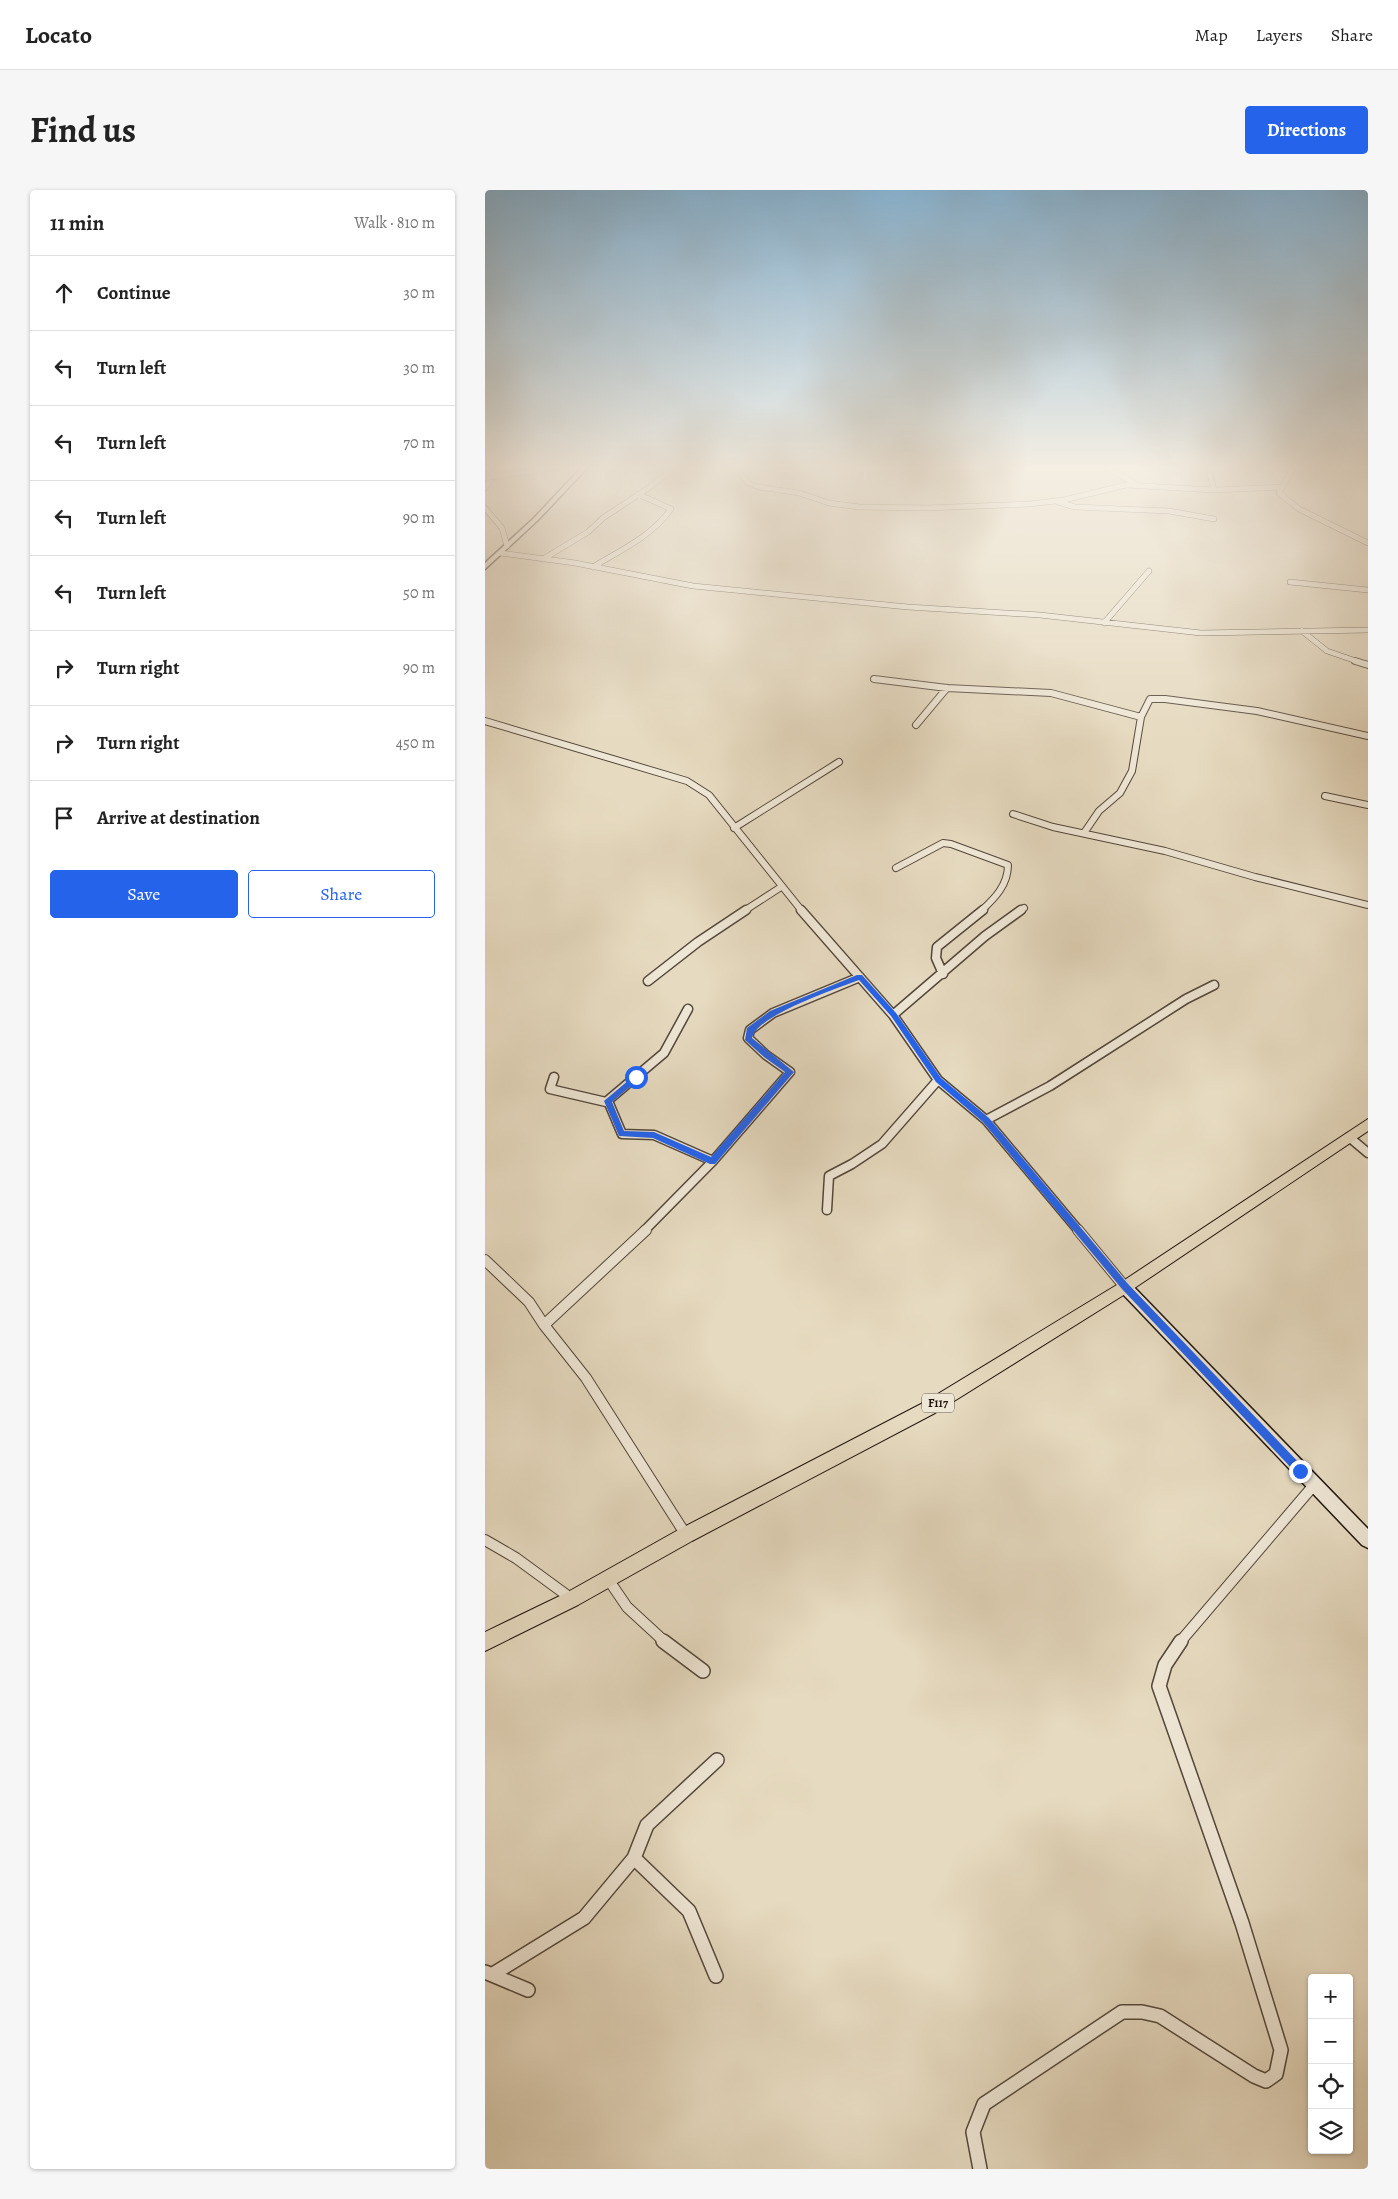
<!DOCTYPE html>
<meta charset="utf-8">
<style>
:root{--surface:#fff;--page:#f6f6f6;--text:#222;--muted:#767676;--line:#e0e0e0;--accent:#2563eb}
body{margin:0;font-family:Alegreya,serif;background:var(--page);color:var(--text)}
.controls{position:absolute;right:15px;bottom:15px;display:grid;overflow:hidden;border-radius:5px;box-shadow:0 1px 4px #0004}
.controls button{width:45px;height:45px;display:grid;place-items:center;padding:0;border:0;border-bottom:1px solid var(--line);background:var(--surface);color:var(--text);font:25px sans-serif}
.stop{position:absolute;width:15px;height:15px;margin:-11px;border:4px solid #2563eb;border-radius:50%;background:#fff}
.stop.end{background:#2563eb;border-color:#fff;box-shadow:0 1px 5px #0008}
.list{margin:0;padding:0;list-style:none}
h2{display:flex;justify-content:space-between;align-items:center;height:65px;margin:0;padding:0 20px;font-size:21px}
h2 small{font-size:16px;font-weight:400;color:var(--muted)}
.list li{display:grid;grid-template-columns:32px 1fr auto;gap:15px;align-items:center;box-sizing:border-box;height:75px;padding:0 20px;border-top:1px solid var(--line)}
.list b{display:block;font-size:19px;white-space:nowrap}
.list em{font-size:16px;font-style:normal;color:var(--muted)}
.actions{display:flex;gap:10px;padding:15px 20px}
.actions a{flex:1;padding:11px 0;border:1px solid var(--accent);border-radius:5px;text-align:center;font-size:18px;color:var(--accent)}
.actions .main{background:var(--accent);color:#fff}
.icon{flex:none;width:28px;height:28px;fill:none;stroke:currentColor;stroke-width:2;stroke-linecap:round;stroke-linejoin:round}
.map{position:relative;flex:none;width:883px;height:1979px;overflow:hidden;border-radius:5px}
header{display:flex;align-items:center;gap:30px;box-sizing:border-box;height:70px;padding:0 25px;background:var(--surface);border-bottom:1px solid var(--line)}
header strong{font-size:24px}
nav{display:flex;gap:28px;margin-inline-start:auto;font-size:18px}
.intro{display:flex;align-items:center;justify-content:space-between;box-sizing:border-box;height:120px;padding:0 30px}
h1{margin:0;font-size:35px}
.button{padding:12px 22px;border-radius:5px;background:var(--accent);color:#fff;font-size:18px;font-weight:700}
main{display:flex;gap:30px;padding:0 30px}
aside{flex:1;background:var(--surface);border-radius:5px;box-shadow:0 1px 4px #0004}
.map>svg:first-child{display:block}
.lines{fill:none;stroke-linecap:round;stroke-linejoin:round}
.minor-far4-casing{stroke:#52463a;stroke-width:6}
.minor-far3-casing{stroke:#52463a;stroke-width:8}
.minor-far2-casing{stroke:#52463a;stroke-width:11}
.minor-far1-casing{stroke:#52463a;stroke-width:12}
.minor-casing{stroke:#52463a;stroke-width:16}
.secondary-casing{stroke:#20150e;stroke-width:3}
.primary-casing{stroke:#20150e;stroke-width:2}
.minor-far4{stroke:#efe7d6;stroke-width:5}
.minor-far3{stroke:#efe7d6;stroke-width:6}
.minor-far2{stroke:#efe7d6;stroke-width:8}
.minor-far1{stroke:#efe7d6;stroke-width:10}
.minor{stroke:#efe7d6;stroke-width:13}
.secondary{fill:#efe7d6;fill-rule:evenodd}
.primary{fill:#e6dac0;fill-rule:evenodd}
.route{fill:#2563eb}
.labels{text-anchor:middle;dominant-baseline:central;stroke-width:5;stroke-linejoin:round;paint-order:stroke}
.shield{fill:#efe7d6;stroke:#5e544a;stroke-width:1}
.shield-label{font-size:12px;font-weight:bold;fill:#20150e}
</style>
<header>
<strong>Locato</strong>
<nav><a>Map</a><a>Layers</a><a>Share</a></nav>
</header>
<div class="intro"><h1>Find us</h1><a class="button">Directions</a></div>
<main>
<aside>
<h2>11 min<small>Walk · 810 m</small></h2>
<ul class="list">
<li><svg class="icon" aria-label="ahead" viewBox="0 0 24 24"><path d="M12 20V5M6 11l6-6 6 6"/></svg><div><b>Continue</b></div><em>30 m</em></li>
<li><svg class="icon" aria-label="left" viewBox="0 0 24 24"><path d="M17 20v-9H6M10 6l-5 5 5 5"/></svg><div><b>Turn left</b></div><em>30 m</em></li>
<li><svg class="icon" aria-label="left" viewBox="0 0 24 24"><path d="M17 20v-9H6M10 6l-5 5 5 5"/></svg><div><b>Turn left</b></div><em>70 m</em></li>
<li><svg class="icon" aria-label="left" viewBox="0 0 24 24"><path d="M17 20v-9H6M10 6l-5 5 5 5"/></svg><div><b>Turn left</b></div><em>90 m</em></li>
<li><svg class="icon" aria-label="left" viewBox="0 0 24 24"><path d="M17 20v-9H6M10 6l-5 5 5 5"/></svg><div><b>Turn left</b></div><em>50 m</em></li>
<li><svg class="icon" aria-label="right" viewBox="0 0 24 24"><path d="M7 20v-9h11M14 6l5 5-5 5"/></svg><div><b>Turn right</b></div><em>90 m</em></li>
<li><svg class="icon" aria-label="right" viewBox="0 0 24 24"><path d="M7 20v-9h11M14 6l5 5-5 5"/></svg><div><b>Turn right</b></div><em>450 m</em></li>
<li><svg class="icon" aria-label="arrive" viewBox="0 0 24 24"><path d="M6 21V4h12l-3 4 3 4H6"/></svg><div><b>Arrive at destination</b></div></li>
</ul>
<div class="actions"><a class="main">Save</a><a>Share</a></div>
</aside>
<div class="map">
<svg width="883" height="1979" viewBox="0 0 883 1979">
<rect width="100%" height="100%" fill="#e6dac0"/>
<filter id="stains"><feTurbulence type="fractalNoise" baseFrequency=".004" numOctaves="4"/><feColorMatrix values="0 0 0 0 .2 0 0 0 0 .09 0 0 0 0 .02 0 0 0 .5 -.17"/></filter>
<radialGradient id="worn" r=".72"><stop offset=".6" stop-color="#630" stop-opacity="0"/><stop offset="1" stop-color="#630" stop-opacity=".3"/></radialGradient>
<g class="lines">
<defs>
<path id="minor-far4" d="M245,277l12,8 6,8 11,4 40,6 30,10 30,4 68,1 103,-4 34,-4 62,-15 88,5 68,-3
M621,277l31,18
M720,277l4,3 5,20
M809,277l-15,26 20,16 69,34
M0,288l74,-11
M0,298l12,-21
M573,312l17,5 94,4 45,8
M0,318l17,20 5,18
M15,363l75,10 118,23 215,21 132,8 161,18 167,-3
M58,369l45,-27 15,-14 47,-31 25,-20
M108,377c28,-17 59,-31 78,-58l-33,-15
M805,392l78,8
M619,433l45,-52
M817,441l25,20 32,11"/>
<path id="minor-far3" d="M870,471l13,4
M389,489l73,9 104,5 90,24
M0,531l202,60 22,14 93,116
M431,535l31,-37
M840,606l43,9
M528,624l40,13 112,24 90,26 113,28
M249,638l105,-66
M599,643l15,-22 21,-18 12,-22 9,-54 9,-18h15l92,12 111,25
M411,678l47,-25 8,1 57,21c0,20 -13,33 -27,46
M259,721l37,-24
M534,721l5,-3"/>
<path id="minor-far2" d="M316,720l92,105 45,65 48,40 93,111
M458,784l-7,-16 1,-11 46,-37
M163,791l50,-39 48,-32
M408,825l92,-79 36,-26
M69,887l-4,12 56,13 58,-49 24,-44
M123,911l14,33 32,1 59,26 77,-89 -24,-17 -18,-17 2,-8 23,-17 87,-36
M501,930l64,-34 136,-87 28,-14
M864,947l19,16
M342,1020l2,-34 23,-12 30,-20 56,-64
M159,1041l69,-70"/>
<path id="minor-far1" d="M593,1040l47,57
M0,1070l44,42 15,23 42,53 100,157
M59,1135l102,-95
M0,1350l31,18 56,41
M123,1389l19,28 38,35
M695,1452l134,-157"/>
<path id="minor" d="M178,1451l40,30
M149,1668l55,53 27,65
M0,1782l43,18
M8,1784l91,-56 50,-60 13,-33 70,-65
M495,1979l-7,-37 11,-28 138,-92h20l18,4 94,60 12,5 10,-7 5,-24 -39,-127 -83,-237 6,-21 16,-24"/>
<path id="secondary" d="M97,277h6l-50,53 -53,49v-6l49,-45z
M640,1091l5,2 238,246v19l-6,-3 -242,-254 -2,-4 2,-4z"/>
<path id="primary" d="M883,929v12l-238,160 -195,122 -243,128 -114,64 -93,46v-19l81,-39 114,-64 243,-126 197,-120z"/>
</defs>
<!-- minor-far4 casing -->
<use href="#minor-far4" class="minor-far4-casing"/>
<!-- minor-far3 casing -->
<use href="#minor-far3" class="minor-far3-casing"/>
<!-- minor-far2 casing -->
<use href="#minor-far2" class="minor-far2-casing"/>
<!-- minor-far1 casing -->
<use href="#minor-far1" class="minor-far1-casing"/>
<!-- minor casing -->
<use href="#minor" class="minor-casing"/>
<!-- secondary casing -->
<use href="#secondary" class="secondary-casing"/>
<!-- primary casing -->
<use href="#primary" class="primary-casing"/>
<!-- minor-far4 -->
<use href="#minor-far4" class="minor-far4"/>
<!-- minor-far3 -->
<use href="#minor-far3" class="minor-far3"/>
<!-- minor-far2 -->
<use href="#minor-far2" class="minor-far2"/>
<!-- minor-far1 -->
<use href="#minor-far1" class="minor-far1"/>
<!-- minor -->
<use href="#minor" class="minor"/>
<!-- secondary -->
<use href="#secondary" class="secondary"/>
<!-- primary -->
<use href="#primary" class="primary"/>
</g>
<!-- sky -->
<linearGradient id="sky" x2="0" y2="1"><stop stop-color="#89b6d6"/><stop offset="0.5" stop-color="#f4eee3"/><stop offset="1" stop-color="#f4eee3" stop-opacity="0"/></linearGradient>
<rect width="883" height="554" fill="url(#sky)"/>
<!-- route -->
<path class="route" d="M372,785h5l34,38 45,65 48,40 139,166 176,184v6h-7l-175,-185 -139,-167 -47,-40 -45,-66 -32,-36c-23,9 -102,35 -107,58l42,34 -79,92h-5l-57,-26 -34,-2 -15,-35 32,-27 4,3 -1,2 -27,23 12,29 30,1 57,25 74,-85 -21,-15 -19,-17 2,-12 23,-17z"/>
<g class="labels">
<!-- shield labels -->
<rect class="shield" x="437" y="1203.5" width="32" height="19" rx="4"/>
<g class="shield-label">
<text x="453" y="1213">F117</text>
</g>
</g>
<rect width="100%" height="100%" filter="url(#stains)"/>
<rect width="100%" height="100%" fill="url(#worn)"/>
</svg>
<div class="controls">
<button>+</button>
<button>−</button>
<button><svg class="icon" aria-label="locate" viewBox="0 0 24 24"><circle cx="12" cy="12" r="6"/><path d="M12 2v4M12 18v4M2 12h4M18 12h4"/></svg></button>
<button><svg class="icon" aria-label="layers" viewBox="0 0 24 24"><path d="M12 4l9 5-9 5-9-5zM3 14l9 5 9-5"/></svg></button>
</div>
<div class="stop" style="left:151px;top:887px"></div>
<div class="stop end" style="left:815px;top:1281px"></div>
</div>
</main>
